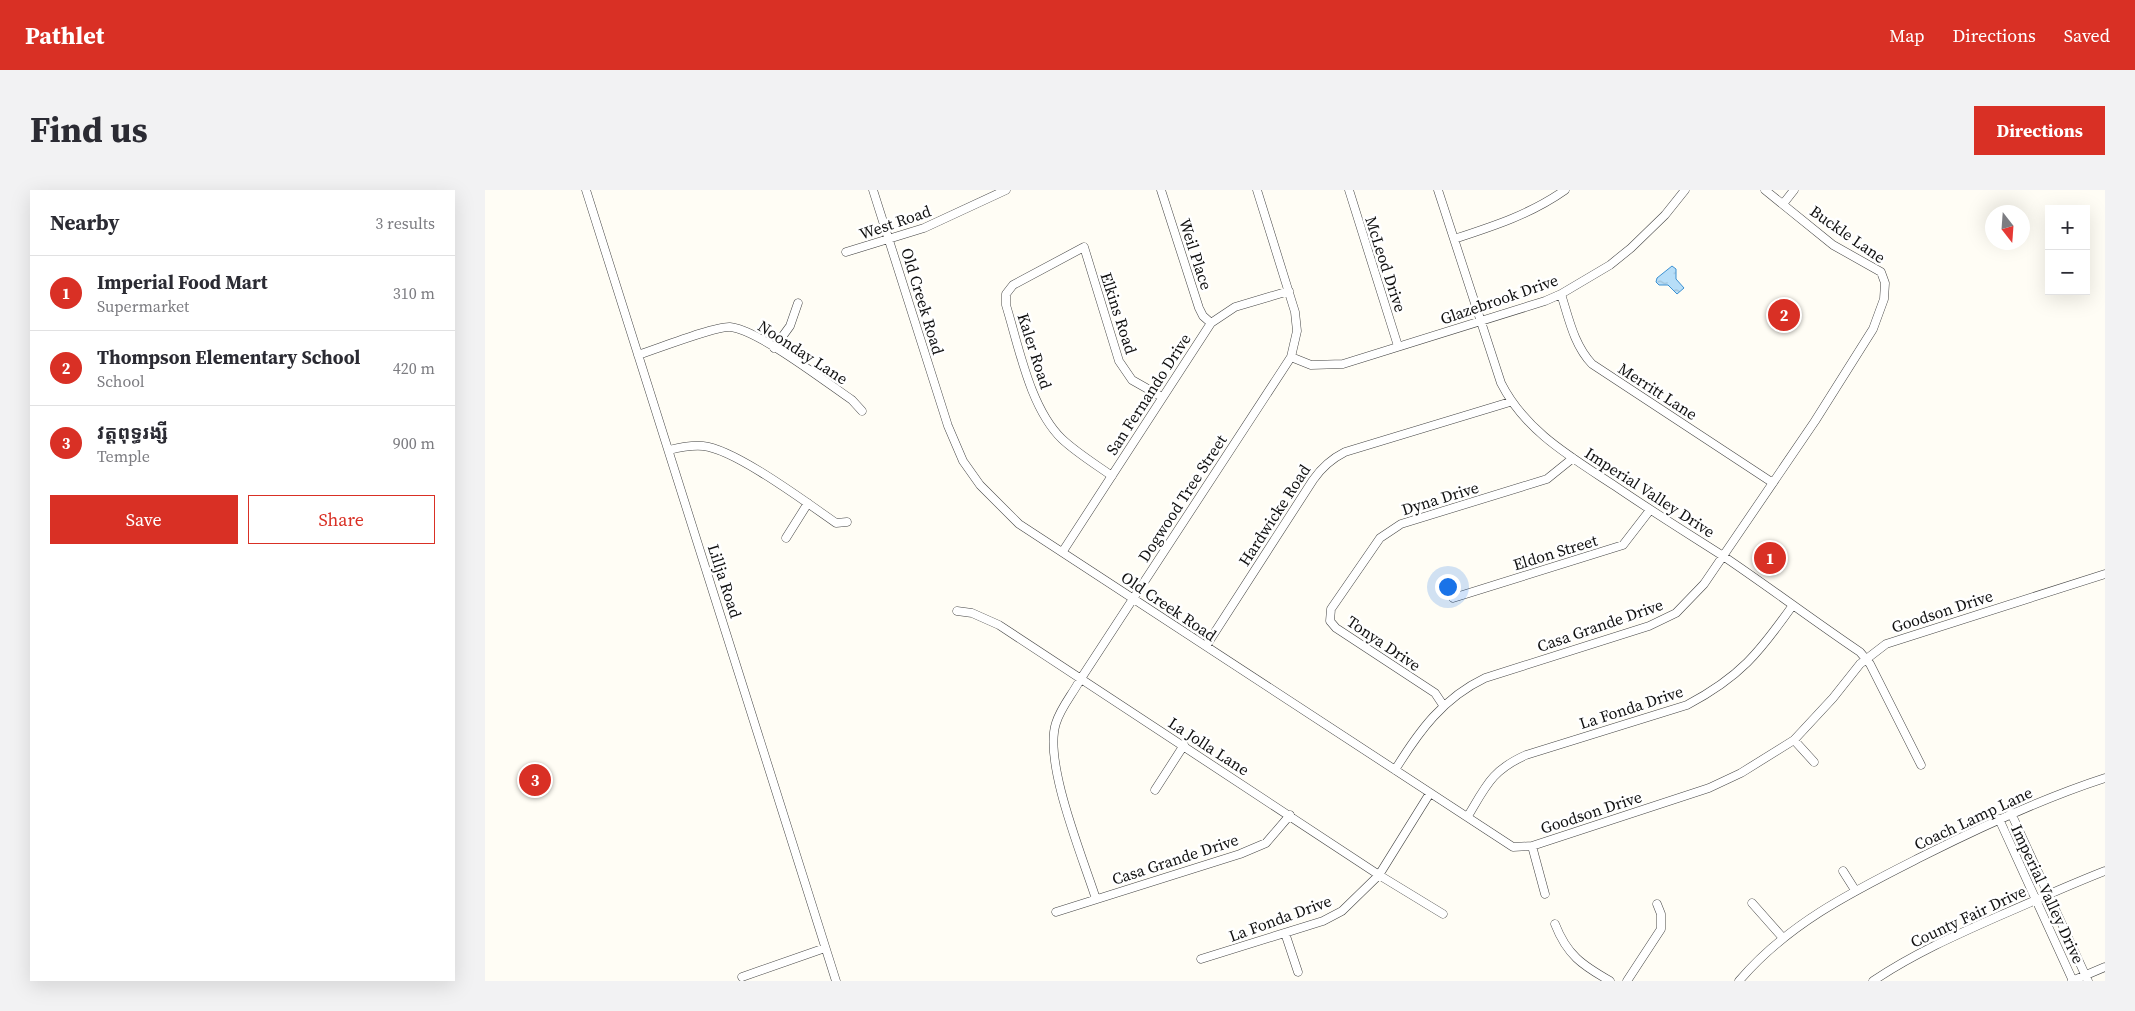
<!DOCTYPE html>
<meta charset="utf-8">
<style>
:root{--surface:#fff;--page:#f2f2f3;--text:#2b2b33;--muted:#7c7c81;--line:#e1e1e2;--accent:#d93025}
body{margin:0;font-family:"Source Serif 4","Noto Sans Khmer",serif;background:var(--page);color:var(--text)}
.controls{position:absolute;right:15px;top:15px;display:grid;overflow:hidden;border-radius:0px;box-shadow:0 5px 20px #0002}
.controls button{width:45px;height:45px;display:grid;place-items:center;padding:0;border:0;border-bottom:1px solid var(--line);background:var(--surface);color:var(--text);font:25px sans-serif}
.compass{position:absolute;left:1500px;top:15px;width:45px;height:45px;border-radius:50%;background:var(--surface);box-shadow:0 5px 20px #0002;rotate:163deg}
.you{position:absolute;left:962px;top:396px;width:18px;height:18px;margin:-12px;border:4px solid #fff;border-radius:50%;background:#1a73e8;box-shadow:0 0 0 8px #1a73e833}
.badge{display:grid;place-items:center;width:32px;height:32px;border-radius:50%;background:var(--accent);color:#fff;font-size:16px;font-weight:700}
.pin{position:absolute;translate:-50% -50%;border:2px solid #fff;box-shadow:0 1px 5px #0006}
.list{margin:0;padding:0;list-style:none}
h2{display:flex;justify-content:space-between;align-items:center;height:65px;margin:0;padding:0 20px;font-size:21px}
h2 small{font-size:16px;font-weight:400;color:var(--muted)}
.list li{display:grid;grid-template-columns:32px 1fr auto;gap:15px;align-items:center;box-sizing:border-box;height:75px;padding:0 20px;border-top:1px solid var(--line)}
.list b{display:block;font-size:19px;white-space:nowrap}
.list p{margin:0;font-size:16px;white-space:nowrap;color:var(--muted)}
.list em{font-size:16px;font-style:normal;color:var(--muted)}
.actions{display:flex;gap:10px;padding:15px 20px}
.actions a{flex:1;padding:11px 0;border:1px solid var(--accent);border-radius:0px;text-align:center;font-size:18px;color:var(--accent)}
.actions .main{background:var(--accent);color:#fff}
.map{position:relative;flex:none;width:1620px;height:791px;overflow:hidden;border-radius:0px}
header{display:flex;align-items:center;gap:30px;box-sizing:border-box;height:70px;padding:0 25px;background:var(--accent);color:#fff}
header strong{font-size:24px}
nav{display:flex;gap:28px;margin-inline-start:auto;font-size:18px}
.intro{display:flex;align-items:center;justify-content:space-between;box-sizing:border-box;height:120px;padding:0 30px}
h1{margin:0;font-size:35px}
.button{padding:12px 22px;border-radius:0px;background:var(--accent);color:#fff;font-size:18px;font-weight:700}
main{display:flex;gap:30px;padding:0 30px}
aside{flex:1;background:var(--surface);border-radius:0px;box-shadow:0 5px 20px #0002}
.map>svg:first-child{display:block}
.water{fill:url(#water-ripples);stroke:#3c91d2}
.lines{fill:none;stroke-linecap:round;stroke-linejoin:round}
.minor-casing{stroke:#444;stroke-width:9}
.minor{stroke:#fff;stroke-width:8}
.labels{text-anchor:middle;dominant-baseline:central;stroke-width:5;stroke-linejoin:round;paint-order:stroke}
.street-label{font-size:16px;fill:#111;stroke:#fff}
</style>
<header>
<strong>Pathlet</strong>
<nav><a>Map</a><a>Directions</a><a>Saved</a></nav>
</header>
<div class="intro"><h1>Find us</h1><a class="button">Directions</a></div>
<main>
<aside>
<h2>Nearby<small>3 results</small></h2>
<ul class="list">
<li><span class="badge">1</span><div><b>Imperial Food Mart</b><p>Supermarket</p></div><em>310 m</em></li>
<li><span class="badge">2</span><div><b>Thompson Elementary School</b><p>School</p></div><em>420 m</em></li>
<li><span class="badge">3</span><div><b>វត្តពុទ្ធរង្សី</b><p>Temple</p></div><em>900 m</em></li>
</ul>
<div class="actions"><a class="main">Save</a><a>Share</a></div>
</aside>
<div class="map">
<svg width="1620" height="791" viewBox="0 0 1620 791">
<defs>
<pattern id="water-ripples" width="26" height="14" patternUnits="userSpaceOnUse" patternTransform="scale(1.25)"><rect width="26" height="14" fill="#b7def8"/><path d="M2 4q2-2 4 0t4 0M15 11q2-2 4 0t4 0" fill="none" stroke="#9cbdd4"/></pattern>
</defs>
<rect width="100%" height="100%" fill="#fffdf5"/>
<!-- water -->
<path class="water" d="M1187,76l4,3v10l8,9 -7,6 -9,-9h-9l-3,-3 1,-4z"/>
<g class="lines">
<defs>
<path id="minor" d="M101,0l250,791
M388,0l75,236 15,35 17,24 39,39 494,323 19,-1 177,-58 32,-15 53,-33 39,-42 27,-34 26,-20 219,-70
M676,0l38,118 4,8 8,7
M864,0l49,156
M953,0l63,193c24,48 70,74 114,103 35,24 72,47 108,70 46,31 91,65 137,96l10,12 51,101
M1298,14l11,-14
M969,49c40,-13 77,-25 111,-49
M361,62l78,-24 82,-38
M1076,104c8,25 13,51 31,70l181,119
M289,158l16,-22 8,-23
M153,165c19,-6 77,-29 92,-28 27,2 97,56 122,73l10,11
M806,167l20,8 32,-1 202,-63 16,-7 49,-29 21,-17 34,-33 20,-25
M184,260c12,-3 22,-5 34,-4 32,3 104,57 133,77l11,-1
M627,286c-17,-12 -35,-23 -50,-37 -32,-31 -43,-92 -56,-134v-11l7,-9 71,-38 35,114 13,19 30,17
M301,348l22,-35
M578,361l148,-228 24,-16 54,-16
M968,408l170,-53 27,-35
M472,421l15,2 27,12 380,250 64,39
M721,456l107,-166c9,-13 18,-21 32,-28l165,-50
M958,515l-8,-12 -99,-65 -6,-7 1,-12 49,-71 21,-14 146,-45 26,-21
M1309,550l20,22
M910,580c24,-39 48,-72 90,-92l164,-52 27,-13 28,-29 111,-163 58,-92 11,-30 1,-16 -4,-11 -48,-27 -68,-55
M670,600l29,-45
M1526,623l77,168
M983,626c18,-30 24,-46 58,-61l161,-50c53,-28 72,-52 106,-100
M1514,629l74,162
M1047,656l13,48
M1358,681l12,19
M611,709c-13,-41 -53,-137 -40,-176 5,-16 16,-28 24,-43l211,-323 6,-26 -2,-19 -38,-122
M1267,713l31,35
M571,722l184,-58 26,-11 24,-28
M1070,734c12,31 27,41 55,57
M800,743l13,39
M716,769l122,-38 19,-10 37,-36 51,-82
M257,787l83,-29
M1142,791l34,-52v-15l-4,-10
M1254,791c51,-60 119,-92 188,-127 58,-29 116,-56 178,-76
M1388,791c40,-27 83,-46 126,-65 35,-15 70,-31 106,-45
M1587,791l33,-14"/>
</defs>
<!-- minor casing -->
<use href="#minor" class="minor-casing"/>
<!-- minor -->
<use href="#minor" class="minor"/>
</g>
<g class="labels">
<!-- street labels -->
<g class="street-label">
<text transform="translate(410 32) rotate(-19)">West Road</text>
<text transform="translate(1363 44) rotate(35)">Buckle Lane</text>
<text transform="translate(711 64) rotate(72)">Weil Place</text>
<text transform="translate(901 74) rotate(72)">McLeod Drive</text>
<text transform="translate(1014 109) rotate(-19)">Glazebrook Drive</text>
<text transform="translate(438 111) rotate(73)">Old Creek Road</text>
<text transform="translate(634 123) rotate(72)">Elkins Road</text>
<text transform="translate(550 161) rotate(72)">Kaler Road</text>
<text transform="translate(318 162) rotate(33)">Noonday Lane</text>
<text transform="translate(1173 201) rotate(33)">Merritt Lane</text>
<text transform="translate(663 204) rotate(-57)">San Fernando Drive</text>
<text transform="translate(1165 302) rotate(33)">Imperial Valley Drive</text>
<text transform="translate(697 308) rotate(-57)">Dogwood Tree Street</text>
<text transform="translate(955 308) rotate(-17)">Dyna Drive</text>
<text transform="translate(789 325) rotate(-57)">Hardwicke Road</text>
<text transform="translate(1070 362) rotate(-17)">Eldon Street</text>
<text transform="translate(240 391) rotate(72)">Lillja Road</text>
<text transform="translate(684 416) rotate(34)">Old Creek Road</text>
<text transform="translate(1457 421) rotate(-18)">Goodson Drive</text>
<text transform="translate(1115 435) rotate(-19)">Casa Grande Drive</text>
<text transform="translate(899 453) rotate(34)">Tonya Drive</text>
<text transform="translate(1146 517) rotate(-18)">La Fonda Drive</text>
<text transform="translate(724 556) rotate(33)">La Jolla Lane</text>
<text transform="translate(1106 622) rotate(-18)">Goodson Drive</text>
<text transform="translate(1488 628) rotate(-25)">Coach Lamp Lane</text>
<text transform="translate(690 669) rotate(-18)">Casa Grande Drive</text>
<text transform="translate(1563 704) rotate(65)">Imperial Valley Drive</text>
<text transform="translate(1483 726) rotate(-25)">County Fair Drive</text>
<text transform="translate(795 728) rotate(-20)">La Fonda Drive</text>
</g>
</g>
</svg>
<div class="controls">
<button>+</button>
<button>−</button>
</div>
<svg class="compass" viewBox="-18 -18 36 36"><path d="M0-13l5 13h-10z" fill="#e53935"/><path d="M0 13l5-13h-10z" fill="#7c7c81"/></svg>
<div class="you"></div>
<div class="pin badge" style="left:1285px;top:368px">1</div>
<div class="pin badge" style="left:1299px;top:125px">2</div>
<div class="pin badge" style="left:50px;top:590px">3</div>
</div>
</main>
